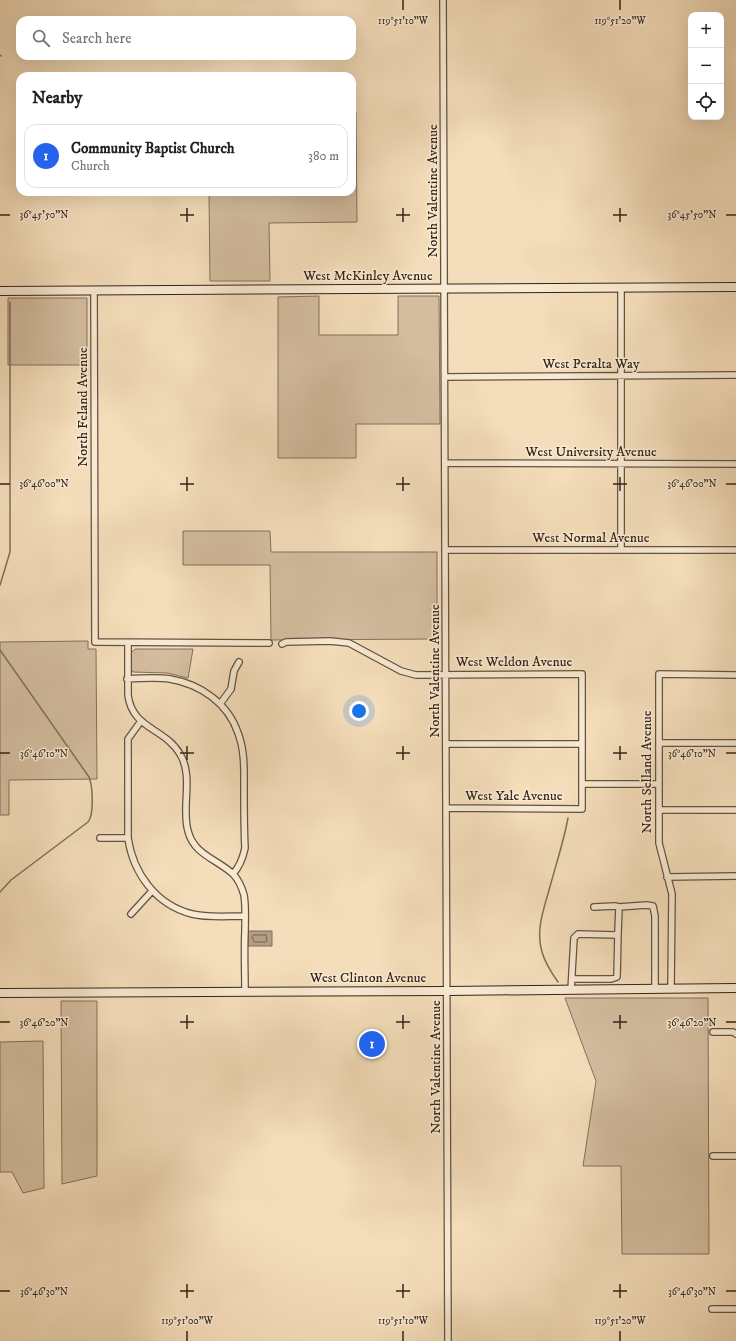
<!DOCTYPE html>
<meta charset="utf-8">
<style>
:root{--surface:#fff;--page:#f2f2f2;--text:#222;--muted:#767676;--line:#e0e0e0;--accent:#2563eb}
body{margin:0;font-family:"IM FELL DW Pica",serif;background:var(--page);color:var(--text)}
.controls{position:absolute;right:12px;top:12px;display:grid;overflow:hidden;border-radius:8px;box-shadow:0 4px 16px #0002}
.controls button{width:36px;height:36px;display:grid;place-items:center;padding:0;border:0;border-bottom:1px solid var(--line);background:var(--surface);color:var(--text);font:20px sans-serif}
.you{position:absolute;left:359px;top:711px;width:14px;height:14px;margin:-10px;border:3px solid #fff;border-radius:50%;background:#1a73e8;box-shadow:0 0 0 6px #1a73e833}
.badge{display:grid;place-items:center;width:26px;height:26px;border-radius:50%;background:var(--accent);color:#fff;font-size:13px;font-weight:700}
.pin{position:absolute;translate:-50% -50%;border:2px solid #fff;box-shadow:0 1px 4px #0006}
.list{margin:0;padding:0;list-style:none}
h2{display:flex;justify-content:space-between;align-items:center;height:52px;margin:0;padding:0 16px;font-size:17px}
h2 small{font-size:13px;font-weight:400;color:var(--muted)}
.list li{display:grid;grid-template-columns:26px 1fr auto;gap:12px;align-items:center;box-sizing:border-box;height:64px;margin:0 8px 8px;padding:0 8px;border:1px solid var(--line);border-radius:12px}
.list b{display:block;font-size:15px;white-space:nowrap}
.list p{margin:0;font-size:13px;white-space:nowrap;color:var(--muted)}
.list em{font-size:13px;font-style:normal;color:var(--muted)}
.icon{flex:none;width:22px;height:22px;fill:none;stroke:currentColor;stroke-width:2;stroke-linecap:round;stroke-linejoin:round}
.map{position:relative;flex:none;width:736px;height:1341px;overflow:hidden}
.search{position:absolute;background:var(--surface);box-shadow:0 4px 16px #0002;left:16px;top:16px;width:340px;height:44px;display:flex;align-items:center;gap:10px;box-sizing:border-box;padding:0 14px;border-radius:12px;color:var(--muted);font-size:15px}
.panel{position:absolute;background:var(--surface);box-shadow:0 4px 16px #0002;left:16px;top:72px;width:340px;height:124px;border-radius:12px}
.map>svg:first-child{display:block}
.green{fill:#d3bd9f;stroke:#84705c}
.water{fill:#b39e83;stroke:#806d59}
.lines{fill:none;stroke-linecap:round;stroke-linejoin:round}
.shore{stroke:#74604e;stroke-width:1}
.stream{stroke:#806d59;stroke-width:1.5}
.minor-casing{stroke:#645241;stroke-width:8}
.secondary-casing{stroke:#342319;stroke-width:10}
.minor{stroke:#f8e9d2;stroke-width:5.5}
.secondary{stroke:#f8e9d2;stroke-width:8}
.ticks{fill:none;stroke:#342319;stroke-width:1.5}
.labels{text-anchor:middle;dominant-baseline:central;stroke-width:3;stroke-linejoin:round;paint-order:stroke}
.street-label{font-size:14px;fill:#342319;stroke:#f8e9d2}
.ticks-label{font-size:10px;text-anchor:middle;fill:#342319;stroke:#f8e9d2;stroke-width:3;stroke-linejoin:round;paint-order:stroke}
</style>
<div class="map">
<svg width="736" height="1341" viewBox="0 0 736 1341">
<rect width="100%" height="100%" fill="#f4ddba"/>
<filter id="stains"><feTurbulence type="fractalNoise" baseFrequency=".005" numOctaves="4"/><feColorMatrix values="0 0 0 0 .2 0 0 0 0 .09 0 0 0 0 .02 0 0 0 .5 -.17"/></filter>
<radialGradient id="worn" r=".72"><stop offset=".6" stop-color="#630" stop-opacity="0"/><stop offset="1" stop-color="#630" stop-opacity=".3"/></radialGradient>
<!-- green -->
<path class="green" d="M352,112h4l1,110 -88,1 1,58h-60l-1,-89h143z
M319,296v39h79v-39h41l1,128h-84v34h-78v-161z
M8,298h79v67h-79z
M183,531h87l1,21h166v87l-166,1 -1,-75h-87z
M88,641v8h8l1,130 -88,1v35h-9v-173z
M135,649h58l-5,29 -21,-5 -34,-1 -2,-3v-16z
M565,998h143l1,256h-87l-1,-88h-38l13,-85z
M61,1001h36v175l-35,8z
M43,1041l1,147 -21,5 -11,-21h-12v-130z"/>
<!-- water -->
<path class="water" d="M248,931h24v15h-24z"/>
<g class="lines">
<!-- shore -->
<path class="shore" d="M254,935h12l1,6 -1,1h-12l-2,-5z"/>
<!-- stream -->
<path class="stream" d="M0,55l1,1
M0,585l10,-33v-250
M0,650l89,127c4,10 5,38 -1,45l-77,58 -11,12
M558,982c-7,-10 -13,-19 -16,-30 -7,-23 3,-46 9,-69 6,-22 13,-43 17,-65"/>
<defs>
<path id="minor" d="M443,0l5,1341
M94,291l1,351 174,1
M446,377l290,-2
M446,463l290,1
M446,550h290
M621,550v-262
M128,643v52c4,34 37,33 52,59 14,23 1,53 8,77 6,24 29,28 45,43 5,5 9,14 11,21 2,12 1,25 1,36 -1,21 0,41 0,61
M282,644l4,-2 44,-1 19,2 52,28 15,4 166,-1v135l-136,-1
M127,679c14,-1 29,-2 43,0 30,5 58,24 68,54 7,18 6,38 6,57 0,19 0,39 1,58 -2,10 -5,18 -12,26
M220,704l11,-15 3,-18 5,-9
M141,721l-13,18v99c5,35 28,67 64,76 17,4 35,2 53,2
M659,743h77
M447,744h134
M582,784h77
M659,810h77
M100,838h28
M667,877l69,-1
M619,907l27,-2 7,1 2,10v73
M131,914l21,-23
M572,979h39l6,-2 1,-45
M671,988l1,-94 -13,-51v-169l77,1
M571,990l3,-52 4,-4 38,1 2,-3 1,-25 -4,-1 -21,1
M713,1032h20l3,2
M713,1156h23
M712,1309h24"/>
<path id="secondary" d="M0,291l736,-4
M0,993l448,-2 288,-3"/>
</defs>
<!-- minor casing -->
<use href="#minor" class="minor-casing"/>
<!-- secondary casing -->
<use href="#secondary" class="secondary-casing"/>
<!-- minor -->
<use href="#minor" class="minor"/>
<!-- secondary -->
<use href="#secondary" class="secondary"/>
</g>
<!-- ticks -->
<path class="ticks" d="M403,0v10M620,0v10M187,208v14M403,208v14M620,208v14M0,215h10M180,215h14M396,215h14M613,215h14M726,215h10M187,477v14M403,477v14M620,477v14M0,484h10M180,484h14M396,484h14M613,484h14M726,484h10M187,746v14M403,746v14M620,746v14M0,753h10M180,753h14M396,753h14M613,753h14M726,753h10M187,1015v14M403,1015v14M620,1015v14M0,1022h10M180,1022h14M396,1022h14M613,1022h14M726,1022h10M187,1284v14M403,1284v14M620,1284v14M0,1291h10M180,1291h14M396,1291h14M613,1291h14M726,1291h10M187,1331v10M403,1331v10M620,1331v10"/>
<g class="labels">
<!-- street labels -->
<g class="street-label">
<text transform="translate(433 191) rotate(-90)">North Valentine Avenue</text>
<text x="368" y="276">West McKinley Avenue</text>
<text x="591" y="364">West Peralta Way</text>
<text transform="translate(83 407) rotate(-90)">North Feland Avenue</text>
<text x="591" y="452">West University Avenue</text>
<text x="591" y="538">West Normal Avenue</text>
<text x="514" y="662">West Weldon Avenue</text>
<text transform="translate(435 671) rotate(-90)">North Valentine Avenue</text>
<text transform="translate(647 772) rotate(-90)">North Selland Avenue</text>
<text x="514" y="796">West Yale Avenue</text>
<text x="368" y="978">West Clinton Avenue</text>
<text transform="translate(436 1067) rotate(-90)">North Valentine Avenue</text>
</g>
</g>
<g class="ticks-label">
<text x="403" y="24">119°51'10"W</text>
<text x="620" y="24">119°51'20"W</text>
<text x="692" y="218">36°45'50"N</text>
<text x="44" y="218">36°45'50"N</text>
<text x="692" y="487">36°46'00"N</text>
<text x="44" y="487">36°46'00"N</text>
<text x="44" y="757">36°46'10"N</text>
<text x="692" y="757">36°46'10"N</text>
<text x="44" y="1026">36°46'20"N</text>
<text x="692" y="1026">36°46'20"N</text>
<text x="692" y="1295">36°46'30"N</text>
<text x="44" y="1295">36°46'30"N</text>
<text x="187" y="1324">119°51'00"W</text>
<text x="403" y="1324">119°51'10"W</text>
<text x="620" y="1324">119°51'20"W</text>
</g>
<rect width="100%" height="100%" filter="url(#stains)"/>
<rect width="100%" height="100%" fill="url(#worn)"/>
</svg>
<div class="controls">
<button>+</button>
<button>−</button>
<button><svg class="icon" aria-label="locate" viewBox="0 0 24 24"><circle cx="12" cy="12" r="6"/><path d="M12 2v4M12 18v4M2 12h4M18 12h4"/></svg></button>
</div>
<div class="you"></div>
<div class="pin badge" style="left:372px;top:1044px">1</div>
<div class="search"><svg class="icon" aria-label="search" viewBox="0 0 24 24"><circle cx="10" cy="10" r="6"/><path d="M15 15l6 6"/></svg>Search here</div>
<section class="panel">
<h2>Nearby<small></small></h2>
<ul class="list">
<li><span class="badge">1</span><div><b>Community Baptist Church</b><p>Church</p></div><em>380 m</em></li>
</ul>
</section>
</div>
